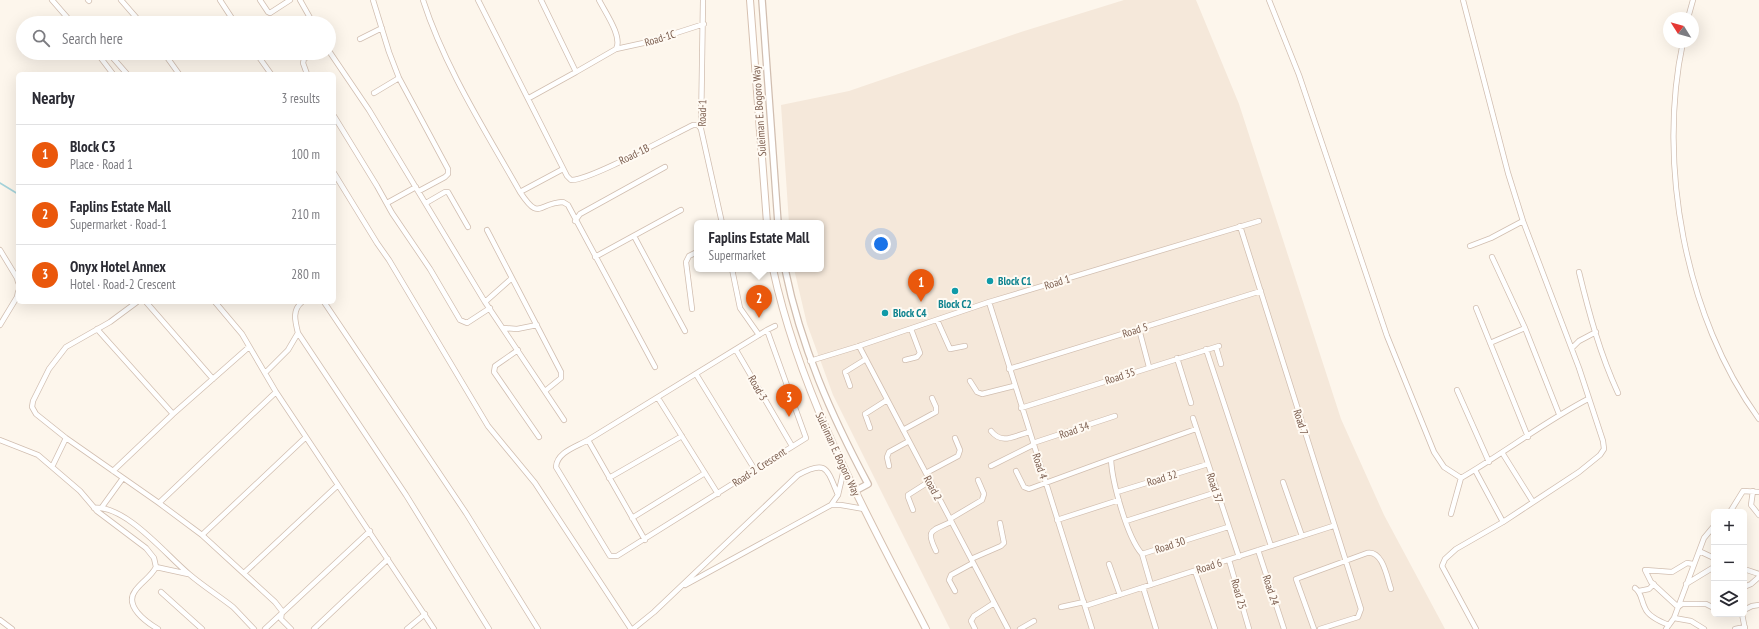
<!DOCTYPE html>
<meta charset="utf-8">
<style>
:root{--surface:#fff;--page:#f7f7f7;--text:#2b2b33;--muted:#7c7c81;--line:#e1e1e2;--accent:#ea580c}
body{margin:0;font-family:"PT Sans Narrow",sans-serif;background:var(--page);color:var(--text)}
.controls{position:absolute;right:12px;bottom:12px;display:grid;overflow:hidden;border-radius:6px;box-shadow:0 4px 16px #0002}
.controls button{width:36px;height:36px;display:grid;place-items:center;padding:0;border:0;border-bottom:1px solid var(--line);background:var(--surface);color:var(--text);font:20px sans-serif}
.compass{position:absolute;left:1663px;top:12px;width:36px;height:36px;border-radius:50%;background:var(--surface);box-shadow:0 4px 16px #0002;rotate:307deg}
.you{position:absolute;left:881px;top:244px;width:14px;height:14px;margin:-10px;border:3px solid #fff;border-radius:50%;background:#1a73e8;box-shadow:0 0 0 6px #1a73e833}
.badge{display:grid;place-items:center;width:26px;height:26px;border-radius:50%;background:var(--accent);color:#fff;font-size:13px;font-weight:700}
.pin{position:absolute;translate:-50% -33px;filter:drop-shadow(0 1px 2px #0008)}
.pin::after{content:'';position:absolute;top:21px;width:14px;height:12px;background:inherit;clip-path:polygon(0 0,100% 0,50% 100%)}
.popup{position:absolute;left:694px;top:220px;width:130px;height:52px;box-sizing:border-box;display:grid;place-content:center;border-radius:6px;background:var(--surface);filter:drop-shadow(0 1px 3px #0005);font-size:13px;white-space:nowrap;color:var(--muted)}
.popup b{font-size:15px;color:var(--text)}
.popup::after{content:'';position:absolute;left:50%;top:100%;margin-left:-8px;border:8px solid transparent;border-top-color:var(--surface)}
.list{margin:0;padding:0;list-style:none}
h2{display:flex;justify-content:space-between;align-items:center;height:52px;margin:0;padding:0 16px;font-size:17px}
h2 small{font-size:13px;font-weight:400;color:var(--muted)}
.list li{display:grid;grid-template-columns:26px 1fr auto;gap:12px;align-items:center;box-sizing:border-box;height:60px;padding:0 16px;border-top:1px solid var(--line)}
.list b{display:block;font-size:15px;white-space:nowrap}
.list p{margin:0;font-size:13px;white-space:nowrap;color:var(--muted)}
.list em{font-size:13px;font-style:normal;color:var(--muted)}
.icon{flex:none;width:22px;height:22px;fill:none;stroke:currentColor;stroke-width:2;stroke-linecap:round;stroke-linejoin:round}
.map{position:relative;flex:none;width:1759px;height:629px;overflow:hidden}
.search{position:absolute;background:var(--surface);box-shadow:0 4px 16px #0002;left:16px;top:16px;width:320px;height:44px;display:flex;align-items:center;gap:10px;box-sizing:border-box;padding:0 14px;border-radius:22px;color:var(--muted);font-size:15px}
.panel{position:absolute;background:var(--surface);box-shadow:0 4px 16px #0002;left:16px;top:72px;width:320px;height:232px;border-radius:6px}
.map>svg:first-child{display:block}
.residential{fill:#f5e8da}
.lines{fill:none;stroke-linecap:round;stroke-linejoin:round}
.stream{stroke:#a5d3da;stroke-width:1.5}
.minor-casing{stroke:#d1beb0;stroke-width:6}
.tertiary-casing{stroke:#d1beb0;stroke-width:8}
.secondary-casing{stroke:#d6c0b0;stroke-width:8}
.minor{stroke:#fff;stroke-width:4.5}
.tertiary{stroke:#fff;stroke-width:5.5}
.secondary{stroke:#fff;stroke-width:6}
.culture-dot{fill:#0f9aa8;stroke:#fffaf3;stroke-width:1.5}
.labels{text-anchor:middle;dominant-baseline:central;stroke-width:4;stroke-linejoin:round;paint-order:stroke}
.street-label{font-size:11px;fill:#7a5c4d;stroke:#fffaf3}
.culture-label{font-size:11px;font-weight:bold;fill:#0d838f;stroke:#fffaf3;text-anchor:start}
</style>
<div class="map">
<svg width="1759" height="629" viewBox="0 0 1759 629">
<rect width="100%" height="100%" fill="#fdf6ec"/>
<!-- residential -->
<path class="residential" d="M1124,0h72l43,104 102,315 43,96 61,114h-495l-117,-234 -26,-71 -13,-55h27v-46h-32l-8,-118 68,-14 172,-59z"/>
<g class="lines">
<!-- stream -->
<path class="stream" d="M0,183l18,11"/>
<defs>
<path id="minor" d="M52,0l20,23
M88,0l1,1
M121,0l20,23
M220,0l15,23
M260,0l8,12 2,1 20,-13
M300,0l13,23
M373,0l16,52 10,26 49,91v5l-3,3 -26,14
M423,0c22,68 62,130 97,192 20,30 17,11 43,10l5,3 87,162
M478,0l89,176 4,4c18,1 101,-45 122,-55h5l3,4
M703,0l-2,129 21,94
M1269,0l30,75 88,261 47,116 10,15 17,11
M1463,0l45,173 15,48 56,147 24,73 1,8 -4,6 -21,17 -76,50 -47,27 -11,10 -3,7 34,63
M1688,18l5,-18
M360,39l22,-11
M1683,42c-26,121 2,276 76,377
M616,49l32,-7 56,-18
M329,51l40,59 116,192 79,118
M97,53l16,21
M164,53l15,21
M256,53l15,21
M113,58l14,16
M576,72l40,-23c7,-12 -11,-37 -17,-49
M307,74l-4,-11 1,-4 10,-6
M374,93l25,-15
M529,98l47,-26 -35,-72
M334,116l43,70 15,27 38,56 30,51 7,3 23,-15
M334,173l43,70 12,17 99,166 47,57 96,146
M520,192l43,-23
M387,203l29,-16
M426,203l19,-11h3l20,35
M575,221l5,-7 85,-47
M1240,226l121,383 -3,8 -38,12
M487,230l74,142v6l-16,13
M634,236l51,95
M1470,246l21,-8 32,-17
M0,250l17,28 1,4
M595,257l86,-47
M1492,257l33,71 34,86
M732,269l8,39 19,27
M1579,272c10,41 21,82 39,121
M137,302l-27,20 -44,25 -17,22 -16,32 -1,6 4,7 30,24 93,65 43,32 73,67 7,9 -1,8 10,10
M146,302l67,77
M215,302l27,32 34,58 158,237
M302,302c-10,8 -7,19 -4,31l108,162 83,134
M324,302l142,211 72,116
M485,302l27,-24
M989,302l103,327
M1476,308l52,129
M692,309l-6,-47 3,-6 8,-4
M937,320l13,29 15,-3
M0,325l17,-28 1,-5
M503,328l14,1 20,-4
M97,329l76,85
M1139,329l10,38
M767,330l39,108 -189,118h-7l-54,-89c1,-15 20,-20 32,-27l179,-110 8,-4
M1490,343l35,-15
M859,346l149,283
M1216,347l5,17
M1572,348l7,-7 17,-9
M1206,349l65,197
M518,350l-23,16 -1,6 45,65
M736,350l56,96
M1177,358l14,45
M905,360l12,-3 3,-4 -9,-24
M810,361l49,-15 130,-44 270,-81
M1009,369l252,-78
M265,373l23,-23 10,-17
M696,374l59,96
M970,381l7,11 5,2 32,-8
M850,386l-5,-14 21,-13
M1457,390l32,72
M658,398l60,96
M1021,408l198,-62
M1193,418l46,139
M870,428l-5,-14 22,-14
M903,430l33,-18v-5l-4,-9
M991,431c11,14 23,5 38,1
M0,440l38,15 42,36 17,20 49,37 8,10 2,9c-5,10 -15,15 -21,24 -11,15 11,31 23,38
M588,440l57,100
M1033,443l82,-27
M1503,454l30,48
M889,466l-2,-9 2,-5 20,-11
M991,466l42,-21
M52,467l14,-29
M1475,470l28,52
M113,471l60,-57 76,-67
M1016,471l8,16 5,2 82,-30
M926,473l32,-17 2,-6 -5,-12
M609,478l73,-42
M1283,482l19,54
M1753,491l-2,14 8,10
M1117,492l91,-28
M159,503l117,-111
M831,505h10l23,4
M102,507l21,-29
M94,508c32,-3 72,47 95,66 14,12 30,22 44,33 7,7 14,15 21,22
M913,510l-5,-13v-2l22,-14
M1730,512l13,-21 16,1
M1451,514l10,-36c43,-25 83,-56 127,-79
M632,518l73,-45
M950,519l32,-19 2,-6 -6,-14
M1057,520l62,-20
M1126,521l91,-29
M202,535l104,-98
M1258,550l26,79
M936,551c-11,-22 -4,-20 15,-29
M1699,551l15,7
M1142,554c-15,-17 -30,-72 -31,-95l85,-30
M971,559l30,-13 3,-3 -4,-20
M1229,560l20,69
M1109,564l11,31
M1693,564l-6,-1 -15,9 -27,-2 6,12 27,25 4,-3h24l8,4
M156,567l32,7
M1744,569l15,5
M1195,571l20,58
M244,573l94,-88
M1686,584l28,-17
M685,585l146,-80 7,-10 6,-26
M1151,585l-9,-31 86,-27
M1143,587l13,42
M1744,587l7,-3 8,-7
M1635,588c7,5 6,13 10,20 3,8 16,14 24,17
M955,591l-6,-11 2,-5 22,-12
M1639,591l10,-2 5,-5
M161,592l41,37
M1085,606l248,-80
M1061,607l23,-5
M1744,610l8,-4 7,-1
M1742,614l3,15
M1674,618l17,3 13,8
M0,620l12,9
M265,629l105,-98
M314,629l74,-70
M407,629l18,-15
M633,629l21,-17 144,-137c29,-16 29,-6 40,20
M975,629l-4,-8 3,-5 20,-13
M1020,629l14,-8
M1314,629l-18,-50 71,-26c16,-3 20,25 24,36
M1666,629l8,-11 30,-80 10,-12
M1735,629l10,-2"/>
<path id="tertiary" d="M762,0l16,223
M785,269c16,78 46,146 83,215l-13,7"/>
<path id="secondary" d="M750,0l17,223
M773,269c28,129 93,244 153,360"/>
</defs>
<!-- minor casing -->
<use href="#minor" class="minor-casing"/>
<!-- tertiary casing -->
<use href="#tertiary" class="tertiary-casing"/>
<!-- secondary casing -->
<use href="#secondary" class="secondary-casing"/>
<!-- minor -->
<use href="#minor" class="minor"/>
<!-- tertiary -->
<use href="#tertiary" class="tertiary"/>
<!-- secondary -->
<use href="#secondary" class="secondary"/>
</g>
<!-- markers -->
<g class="culture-dot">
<circle cx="990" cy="281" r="4"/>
<circle cx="955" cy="291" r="4"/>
<circle cx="885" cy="313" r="4"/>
</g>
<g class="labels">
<!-- street labels -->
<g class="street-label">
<text transform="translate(660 38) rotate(-17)">Road-1C</text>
<text transform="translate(759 111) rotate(-94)">Suleiman E. Bogoro Way</text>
<text transform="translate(702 113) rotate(-89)">Road-1</text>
<text transform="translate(634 154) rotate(-26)">Road-1B</text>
<text transform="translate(1057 282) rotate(-17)">Road 1</text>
<text transform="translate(1135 330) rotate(-17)">Road 5</text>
<text transform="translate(1120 376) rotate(-18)">Road 35</text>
<text transform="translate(758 388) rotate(60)">Road-3</text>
<text transform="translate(1301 422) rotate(73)">Road 7</text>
<text transform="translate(1074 430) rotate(-19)">Road 34</text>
<text transform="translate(838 454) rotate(65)">Suleiman E. Bogoro Way</text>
<text transform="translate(1040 466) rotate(72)">Road 4</text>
<text transform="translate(759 467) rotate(-33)">Road-2 Crescent</text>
<text transform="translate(1162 478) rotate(-17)">Road 32</text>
<text transform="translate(933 488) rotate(62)">Road 2</text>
<text transform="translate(1215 488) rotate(72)">Road 37</text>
<text transform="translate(1170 545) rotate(-18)">Road 30</text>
<text transform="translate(1209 566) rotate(-18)">Road 6</text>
<text transform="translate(1271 590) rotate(72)">Road 24</text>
<text transform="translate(1239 594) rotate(74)">Road 25</text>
</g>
<!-- culture labels -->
<g class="culture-label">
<text x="998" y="281">Block C1</text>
<text x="955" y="304" text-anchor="middle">Block C2</text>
<text x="893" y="313">Block C4</text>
</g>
</g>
</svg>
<div class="controls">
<button>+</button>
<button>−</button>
<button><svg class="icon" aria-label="layers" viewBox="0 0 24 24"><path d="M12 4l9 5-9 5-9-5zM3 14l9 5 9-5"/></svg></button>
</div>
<svg class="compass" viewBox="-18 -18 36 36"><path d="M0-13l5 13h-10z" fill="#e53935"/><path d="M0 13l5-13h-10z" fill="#7c7c81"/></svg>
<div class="you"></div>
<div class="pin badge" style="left:921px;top:302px">1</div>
<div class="pin badge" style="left:759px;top:318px">2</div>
<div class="popup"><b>Faplins Estate Mall</b>Supermarket</div>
<div class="pin badge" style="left:789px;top:417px">3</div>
<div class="search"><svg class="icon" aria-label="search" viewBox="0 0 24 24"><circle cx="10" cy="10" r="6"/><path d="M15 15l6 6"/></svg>Search here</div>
<section class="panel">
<h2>Nearby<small>3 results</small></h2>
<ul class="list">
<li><span class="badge">1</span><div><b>Block C3</b><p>Place · Road 1</p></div><em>100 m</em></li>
<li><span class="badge">2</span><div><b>Faplins Estate Mall</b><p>Supermarket · Road-1</p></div><em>210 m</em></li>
<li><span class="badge">3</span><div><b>Onyx Hotel Annex</b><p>Hotel · Road-2 Crescent</p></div><em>280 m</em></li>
</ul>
</section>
</div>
